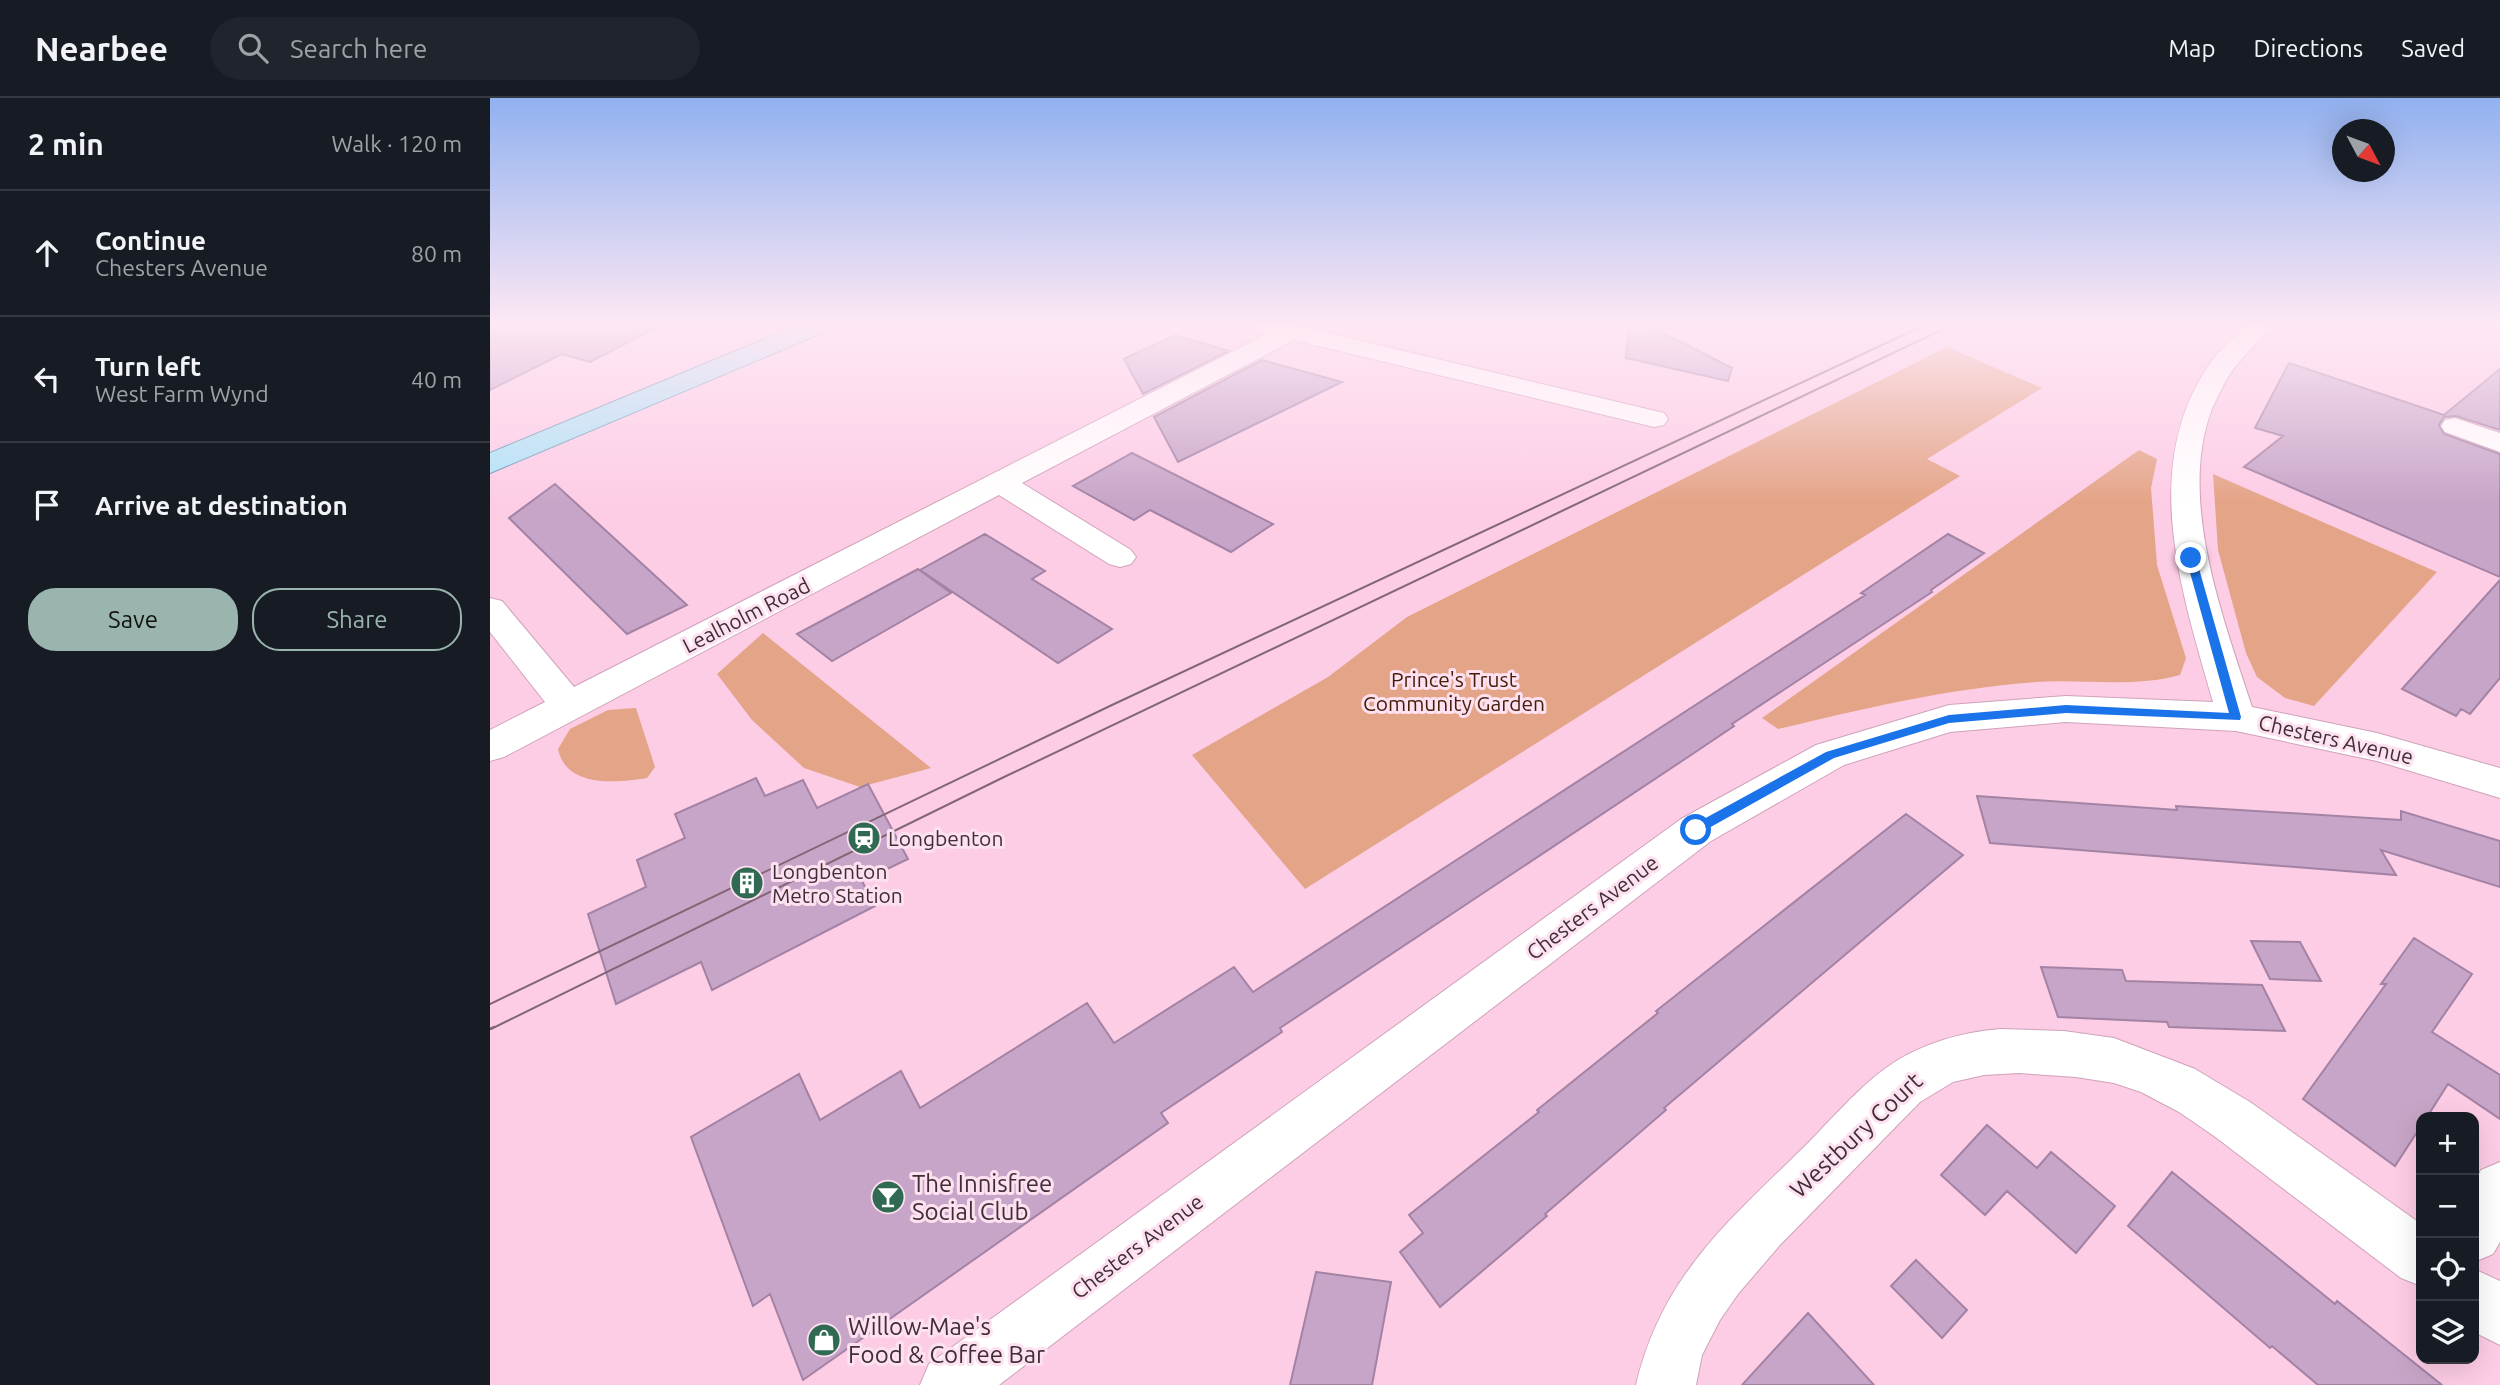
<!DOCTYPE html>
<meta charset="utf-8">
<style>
:root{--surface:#171b24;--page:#20242c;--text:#f1f3f6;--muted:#9ea1a6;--line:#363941;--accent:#9ab5ad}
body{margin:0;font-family:Ubuntu,sans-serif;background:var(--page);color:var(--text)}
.controls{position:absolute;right:21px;bottom:21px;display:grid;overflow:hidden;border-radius:14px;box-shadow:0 7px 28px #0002}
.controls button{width:63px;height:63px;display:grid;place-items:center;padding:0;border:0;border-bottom:2px solid var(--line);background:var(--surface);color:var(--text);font:35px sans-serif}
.compass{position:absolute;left:1842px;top:21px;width:63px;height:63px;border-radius:50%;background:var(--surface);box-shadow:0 7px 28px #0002;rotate:131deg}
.stop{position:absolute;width:21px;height:21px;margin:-16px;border:5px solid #1a73e8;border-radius:50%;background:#fff}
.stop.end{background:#1a73e8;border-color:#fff;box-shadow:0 2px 7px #0008}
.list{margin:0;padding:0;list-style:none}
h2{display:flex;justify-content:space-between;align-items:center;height:91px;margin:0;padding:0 28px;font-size:30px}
h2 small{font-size:23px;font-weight:400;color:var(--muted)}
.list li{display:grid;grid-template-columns:46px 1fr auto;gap:21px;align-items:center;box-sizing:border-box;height:126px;padding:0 28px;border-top:2px solid var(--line)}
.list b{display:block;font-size:26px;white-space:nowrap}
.list p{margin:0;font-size:23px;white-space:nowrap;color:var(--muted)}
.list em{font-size:23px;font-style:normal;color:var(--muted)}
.actions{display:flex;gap:14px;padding:21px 28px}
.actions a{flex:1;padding:16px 0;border:2px solid var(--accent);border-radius:28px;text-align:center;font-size:24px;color:var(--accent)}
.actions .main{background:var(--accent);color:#111}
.icon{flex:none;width:38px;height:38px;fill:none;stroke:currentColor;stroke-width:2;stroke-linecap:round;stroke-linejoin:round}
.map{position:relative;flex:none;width:2010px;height:1287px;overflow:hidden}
header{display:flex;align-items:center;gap:42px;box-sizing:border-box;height:98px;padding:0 35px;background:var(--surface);border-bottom:2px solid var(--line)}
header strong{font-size:33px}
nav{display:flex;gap:38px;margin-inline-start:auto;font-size:24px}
.search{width:490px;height:63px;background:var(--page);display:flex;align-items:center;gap:18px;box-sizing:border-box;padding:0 24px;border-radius:38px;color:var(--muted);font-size:26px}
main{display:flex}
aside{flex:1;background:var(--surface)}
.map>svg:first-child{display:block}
.green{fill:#e4a487}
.building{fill:#c7a5c8;stroke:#a382a4;stroke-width:2}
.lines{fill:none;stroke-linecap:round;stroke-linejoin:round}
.street-casing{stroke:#cfa2ba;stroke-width:2}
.primary-casing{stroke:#6598b2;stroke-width:2}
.street{fill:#fff;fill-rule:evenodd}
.primary{fill:#afe3f8;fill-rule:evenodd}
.tram-far1{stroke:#836675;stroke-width:2}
.tram{stroke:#836675;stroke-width:2.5}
.route{fill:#1a73e8}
.labels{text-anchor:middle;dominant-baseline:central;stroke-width:6;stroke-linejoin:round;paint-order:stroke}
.street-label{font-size:21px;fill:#402e37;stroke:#fee1f0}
.park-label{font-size:21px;fill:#441c07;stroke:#fee1f0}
.poi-label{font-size:21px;fill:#402e37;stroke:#fee1f0;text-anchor:start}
.near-street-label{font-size:24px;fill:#402e37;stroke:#fee1f0}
.near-poi-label{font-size:24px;fill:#402e37;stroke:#fee1f0;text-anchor:start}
</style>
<header>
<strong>Nearbee</strong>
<div class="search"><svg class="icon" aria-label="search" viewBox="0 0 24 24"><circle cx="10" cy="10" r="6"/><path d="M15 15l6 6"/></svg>Search here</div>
<nav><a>Map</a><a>Directions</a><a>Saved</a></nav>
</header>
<main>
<aside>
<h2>2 min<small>Walk · 120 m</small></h2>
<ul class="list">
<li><svg class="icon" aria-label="ahead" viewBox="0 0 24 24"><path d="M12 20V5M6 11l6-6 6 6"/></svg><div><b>Continue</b><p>Chesters Avenue</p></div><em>80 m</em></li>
<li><svg class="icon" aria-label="left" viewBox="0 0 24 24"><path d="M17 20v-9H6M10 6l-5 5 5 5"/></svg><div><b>Turn left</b><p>West Farm Wynd</p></div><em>40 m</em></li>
<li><svg class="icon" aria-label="arrive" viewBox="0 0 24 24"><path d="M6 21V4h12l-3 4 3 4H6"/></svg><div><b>Arrive at destination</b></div></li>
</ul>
<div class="actions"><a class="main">Save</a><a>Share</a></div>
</aside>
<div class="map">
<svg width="2010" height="1287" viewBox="0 0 2010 1287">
<rect width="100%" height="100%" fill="#fdcde6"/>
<!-- green -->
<path class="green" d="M1457,249l95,41 -115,71 33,17 -655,413 -113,-134 136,-78 79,-60z
M1649,352l18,9 -6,29 6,77 29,93 -6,17c-47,13 -96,4 -144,7 -86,6 -175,27 -258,47l-16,-11z
M1723,376l224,98 -123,134 -29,-8 -28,-21 -11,-24 -28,-103z
M273,535l168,135 -71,19 -56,-19 -52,-48 -35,-46z
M146,610l19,59 -8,11c-30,5 -81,10 -89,-29l12,-20 38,-19z"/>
<!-- building -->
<path class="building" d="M0,225h175l-75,39 -28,-8 -72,36z
M1139,225h15l88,45 -4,13 -102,-23z
M685,237l54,16 -86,43 -19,-35z
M772,262l80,22 -164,80 -24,-45z
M1799,265l155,52 56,-46v61l-44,-14 -12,1 -5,8 5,9 56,20v123l-256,-110 39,-31 -28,-8z
M642,355l107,54 34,17 -42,28 -81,-42 -16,10 -61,-34z
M65,386l132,121 -60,29 -118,-116z
M495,436l60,37 -13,8 80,50 -54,34 -138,-93z
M1458,436l36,19 -53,37 1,2 -200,132 2,2 -43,29 -411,273 2,4 -121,81 7,10 -365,257 -33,-86 -17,12 -62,-169 108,-63 21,46 81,-49 19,37 167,-105 27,40 120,-76 19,25 612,-397 -4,-2z
M428,471l33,24 -119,68 -35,-27z
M2010,482v98l-30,36 -9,-5 -5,7 -54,-27z
M266,680l9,18 38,-16 14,28 51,-24 40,75 -46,22 13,25 -163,84 -11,-28 -85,42 -28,-90 58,-27 -9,-27 48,-22 -10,-24z
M1487,698l200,14 -1,-4 225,14v-9l99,30v46l-119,-37 15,25 -406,-32z
M1416,716l57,41 -299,253 2,2 -121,104 2,2 -107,91 -40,-55 23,-19 -14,-18 130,-103 -2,-2 121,-97 -2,-2z
M1924,840l58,36 -40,58 68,43v44l-52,-35 -21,33h-6v9l-26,40 -92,-67 83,-115h-5z
M1761,843l49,1 21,39 -51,-2z
M1551,869l81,3 4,11 136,4 23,46 -116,-4 -2,-5 -109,-5z
M1497,1027l50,43 14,-16 64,54 -39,47 -69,-62 -22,24 -44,-40z
M1682,1074l163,132 2,-3 105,84h-124l-46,-39 -2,2 -142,-122z
M1426,1162l51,50 -25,28 -51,-52z
M826,1174l75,10 -19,103h-82z
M1318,1215l66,72h-132z"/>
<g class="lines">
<defs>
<path id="street" d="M765,225h31l378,90 4,6 -4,6 -10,2 -360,-87 -272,143 109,67 5,7 -5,7 -11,3 -11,-3 -110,-69 -495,262 -14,4v-31l55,-28 -55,-70v-34l12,3 72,86 693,-353 -10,-3 -3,-5z
M1758,225h26c-11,16 -27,28 -39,44 -9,11 -17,29 -23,42 -35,91 12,211 40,298l125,26 123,35v30l-123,-37 -141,-30 -170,-9 -116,10 -106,33 -133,76 -712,544h-79l9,-21 752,-545 135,-74 133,-40 117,-9 147,6c-31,-109 -75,-237 -2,-340 10,-14 25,-26 37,-39z
M1965,320l45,15v19l-55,-20 -4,-6 4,-6z
M1511,931l63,2 50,7 81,31 55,33 171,122v62l-20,-8 -187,-142 -35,-24 -38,-20 -27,-9 -38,-6 -57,-4 -35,2 -31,7 -33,20 -140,143 -42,49 -18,26 -18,35 -6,30h-60c26,-110 93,-164 169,-239 24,-24 54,-59 81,-78 33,-24 75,-36 115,-39z
M2010,1064v80l-7,12 -19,8v-79l7,-13z
M1984,1171l26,12v64l-26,-13z"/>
<path id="primary" d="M313,225h34l-3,5 -344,145v-20z"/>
</defs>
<!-- street casing -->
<use href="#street" class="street-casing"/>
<!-- primary casing -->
<use href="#primary" class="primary-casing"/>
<!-- street -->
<use href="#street" class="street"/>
<!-- primary -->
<use href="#primary" class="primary"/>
<!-- tram-far1 -->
<path class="tram-far1" d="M0,906l622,-299 817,-382
M1,931l511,-251 954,-455"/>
<!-- tram -->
<path class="tram" d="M0,931l4,-2"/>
</g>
<!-- sky -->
<linearGradient id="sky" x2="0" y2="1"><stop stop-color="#91b1f0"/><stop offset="0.56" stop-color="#fee8f4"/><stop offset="1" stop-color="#fee8f4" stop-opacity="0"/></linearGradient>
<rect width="2010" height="405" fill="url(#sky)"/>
<!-- route -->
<path class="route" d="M1701,457l5,3 45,159 -1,3 -174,-7 -117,10 -115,35 -134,75h-9v-7l135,-74 123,-37 117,-10 163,8 -43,-155z"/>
<!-- icons -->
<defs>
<symbol id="station-disc" viewBox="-11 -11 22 22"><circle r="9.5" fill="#306a53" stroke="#fee1f0"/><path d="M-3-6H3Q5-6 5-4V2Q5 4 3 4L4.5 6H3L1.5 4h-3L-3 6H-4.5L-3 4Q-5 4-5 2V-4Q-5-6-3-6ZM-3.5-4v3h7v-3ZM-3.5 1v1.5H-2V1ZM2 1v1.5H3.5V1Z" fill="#fff"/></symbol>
<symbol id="building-disc" viewBox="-11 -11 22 22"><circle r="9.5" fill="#306a53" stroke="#fee1f0"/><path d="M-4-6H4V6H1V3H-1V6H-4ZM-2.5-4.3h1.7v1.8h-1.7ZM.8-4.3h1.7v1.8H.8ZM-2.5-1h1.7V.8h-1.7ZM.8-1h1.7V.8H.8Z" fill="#fff"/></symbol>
<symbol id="bar-disc" viewBox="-11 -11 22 22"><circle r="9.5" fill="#306a53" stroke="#fee1f0"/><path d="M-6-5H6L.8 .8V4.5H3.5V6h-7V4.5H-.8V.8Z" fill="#fff"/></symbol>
<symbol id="shop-disc" viewBox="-11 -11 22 22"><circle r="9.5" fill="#306a53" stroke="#fee1f0"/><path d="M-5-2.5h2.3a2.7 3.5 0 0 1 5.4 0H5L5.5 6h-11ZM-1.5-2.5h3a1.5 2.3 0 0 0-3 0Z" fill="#fff"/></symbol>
</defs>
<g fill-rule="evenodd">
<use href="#station-disc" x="355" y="721" width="38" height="38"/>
<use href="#building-disc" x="238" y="766" width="38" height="38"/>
<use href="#bar-disc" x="379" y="1080" width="38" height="38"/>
<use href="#shop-disc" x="315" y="1223" width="38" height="38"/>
</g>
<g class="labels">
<!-- street labels -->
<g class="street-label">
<text transform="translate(256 517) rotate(-27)">Lealholm Road</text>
<text transform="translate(1846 641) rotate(13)">Chesters Avenue</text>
<text transform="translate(1102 809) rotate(-37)">Chesters Avenue</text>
<text transform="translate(647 1148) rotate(-37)">Chesters Avenue</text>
</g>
<!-- park labels -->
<g class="park-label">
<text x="964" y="581">Prince's Trust<tspan x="964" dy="24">Community Garden</tspan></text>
</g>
<!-- poi labels -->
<g class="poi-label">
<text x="398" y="740">Longbenton</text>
<text x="282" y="773">Longbenton<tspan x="282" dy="24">Metro Station</tspan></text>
</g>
<!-- near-street labels -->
<g class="near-street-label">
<text transform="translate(1366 1037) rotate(-43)">Westbury Court</text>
</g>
<!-- near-poi labels -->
<g class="near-poi-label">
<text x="422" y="1085">The Innisfree<tspan x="422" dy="28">Social Club</tspan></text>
<text x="358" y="1228">Willow-Mae's<tspan x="358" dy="28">Food &amp; Coffee Bar</tspan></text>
</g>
</g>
</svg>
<div class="controls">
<button>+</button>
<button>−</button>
<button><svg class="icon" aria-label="locate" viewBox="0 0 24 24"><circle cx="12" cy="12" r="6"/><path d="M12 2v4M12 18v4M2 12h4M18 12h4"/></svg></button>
<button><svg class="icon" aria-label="layers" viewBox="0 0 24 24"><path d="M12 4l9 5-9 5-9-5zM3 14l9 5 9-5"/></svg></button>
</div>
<svg class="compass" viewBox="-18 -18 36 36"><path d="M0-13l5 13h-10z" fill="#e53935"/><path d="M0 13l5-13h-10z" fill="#9ea1a6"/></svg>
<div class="stop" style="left:1206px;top:732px"></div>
<div class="stop end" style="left:1701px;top:460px"></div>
</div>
</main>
